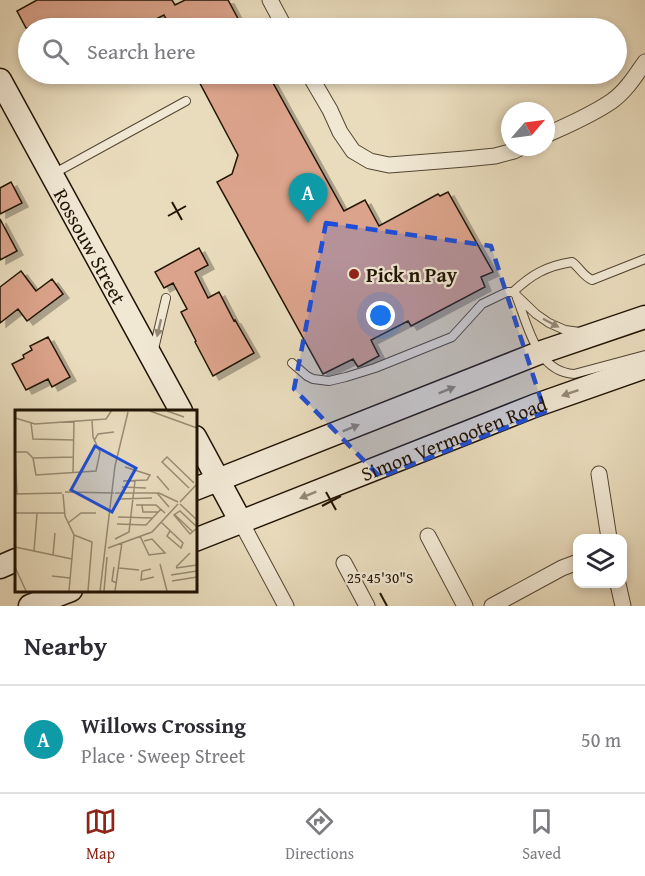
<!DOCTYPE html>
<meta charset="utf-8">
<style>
:root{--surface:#fff;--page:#f7f7f7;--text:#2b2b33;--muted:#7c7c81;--line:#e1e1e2;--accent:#8f2418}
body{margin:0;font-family:"Gentium Book Plus",serif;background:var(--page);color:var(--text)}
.controls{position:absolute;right:18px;bottom:18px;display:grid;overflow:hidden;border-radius:12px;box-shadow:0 3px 9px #0003}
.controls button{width:54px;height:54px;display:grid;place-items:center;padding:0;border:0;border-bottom:2px solid var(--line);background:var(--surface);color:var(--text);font:30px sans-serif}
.compass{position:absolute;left:501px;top:102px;width:54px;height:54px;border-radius:50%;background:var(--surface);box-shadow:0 3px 9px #0003;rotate:62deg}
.you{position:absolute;left:381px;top:316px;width:21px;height:21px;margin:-15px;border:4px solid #fff;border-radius:50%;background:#1a73e8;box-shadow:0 0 0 9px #1a73e833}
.badge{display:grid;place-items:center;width:39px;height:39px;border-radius:50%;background:var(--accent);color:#fff;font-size:20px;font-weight:700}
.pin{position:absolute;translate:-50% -50px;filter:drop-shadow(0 2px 3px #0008)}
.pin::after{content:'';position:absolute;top:32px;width:21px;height:18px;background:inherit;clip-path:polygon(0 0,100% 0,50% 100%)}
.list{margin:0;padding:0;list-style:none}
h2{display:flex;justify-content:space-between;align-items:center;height:78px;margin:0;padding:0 24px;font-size:26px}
h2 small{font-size:20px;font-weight:400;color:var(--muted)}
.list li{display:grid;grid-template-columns:39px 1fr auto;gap:18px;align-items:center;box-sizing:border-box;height:108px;padding:0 24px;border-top:2px solid var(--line)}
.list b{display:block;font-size:22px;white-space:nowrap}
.list p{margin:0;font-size:20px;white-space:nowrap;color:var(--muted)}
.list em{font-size:20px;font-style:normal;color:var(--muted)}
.icon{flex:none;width:33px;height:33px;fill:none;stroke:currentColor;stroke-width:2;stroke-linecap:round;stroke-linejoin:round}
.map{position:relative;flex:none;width:645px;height:606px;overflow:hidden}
.search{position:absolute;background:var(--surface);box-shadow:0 3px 9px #0003;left:18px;right:18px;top:18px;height:66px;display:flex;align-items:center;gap:15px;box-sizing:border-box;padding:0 21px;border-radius:33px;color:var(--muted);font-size:22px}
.sheet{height:186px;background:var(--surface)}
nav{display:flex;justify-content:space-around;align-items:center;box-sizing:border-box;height:84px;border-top:2px solid var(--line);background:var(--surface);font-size:16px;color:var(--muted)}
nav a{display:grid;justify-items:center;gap:3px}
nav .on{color:var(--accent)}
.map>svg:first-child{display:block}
.building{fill:#dba38b;stroke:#201304;stroke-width:1.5;filter:url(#shadow)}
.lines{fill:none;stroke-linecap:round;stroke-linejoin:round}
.lane-casing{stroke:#524532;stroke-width:10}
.street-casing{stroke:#524532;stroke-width:17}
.secondary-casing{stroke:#201304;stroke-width:25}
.lane{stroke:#f1e8d4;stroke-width:8}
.street{stroke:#f1e8d4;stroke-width:15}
.secondary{stroke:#f1e8d4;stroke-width:22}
.oneway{fill:#938876}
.marked{fill:#1d4ed8;fill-opacity:0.2;stroke:#1d4ed8;stroke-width:4.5;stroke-dasharray:12 8;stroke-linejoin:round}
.ticks{fill:none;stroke:#201304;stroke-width:2}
.poi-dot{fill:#8f2418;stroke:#f1e8d4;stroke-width:2}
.labels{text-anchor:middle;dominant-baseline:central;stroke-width:4.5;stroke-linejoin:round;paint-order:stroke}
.street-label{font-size:20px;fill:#201304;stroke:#f1e8d4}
.poi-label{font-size:20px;font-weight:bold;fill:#201304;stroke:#f1e8d4;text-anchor:start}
.inset-road{fill:none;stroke:#998c73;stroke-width:1.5}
.view{fill:#1d4ed8;fill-opacity:0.15;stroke:#1d4ed8;stroke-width:3}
.inset-edge{fill:none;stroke:#201304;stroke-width:3}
.ticks-label{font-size:15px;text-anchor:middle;fill:#201304;stroke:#f1e8d4;stroke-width:4.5;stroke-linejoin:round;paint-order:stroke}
</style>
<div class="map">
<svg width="645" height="606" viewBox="0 0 645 606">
<defs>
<filter id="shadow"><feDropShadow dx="6" dy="4" stdDeviation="0" flood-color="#0004"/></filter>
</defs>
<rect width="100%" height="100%" fill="#e9dcbd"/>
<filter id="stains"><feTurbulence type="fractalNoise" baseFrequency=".00333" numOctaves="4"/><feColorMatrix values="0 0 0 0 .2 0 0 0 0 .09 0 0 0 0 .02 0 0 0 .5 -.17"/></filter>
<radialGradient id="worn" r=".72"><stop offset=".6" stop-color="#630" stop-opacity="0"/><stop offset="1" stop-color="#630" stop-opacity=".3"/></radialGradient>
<!-- building -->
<path class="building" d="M37,0h135l3,5 10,-5h43l15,28h-72l-7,-13 -14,7 -2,-3 -18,9h-104l-9,-17z
M195,74h73l76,137 21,-11 14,26 59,-32 2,2 8,-4 45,80 -12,5 4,10 -74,39 -3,-5 -37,19 8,16 -19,10 -2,1 -5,-8 -30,15 -106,-192 15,-8 6,-19z
M11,182l11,21 -22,11v-26z
M0,219l17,32 -17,9z
M199,248l9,17 -13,7 13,26 11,-6 15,29 1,-1 19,33 -41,23 -18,-34 1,-1 -15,-29 6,-3 -14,-26 -9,5 -9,-16z
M21,271l15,20 16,-12 11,15 -36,27 -9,-12 -18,14v-36z
M48,337l22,40 -18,10 -4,-8 -22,11 -14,-26 12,-6 -1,-3 9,-5 -2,-4z"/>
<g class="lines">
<defs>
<path id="lane" d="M53,174l133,-73
M513,292c18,-17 33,-26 59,-30 8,6 11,14 20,18l53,-21
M517,298c11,28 20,74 57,76l71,-19
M154,349l12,-51
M292,363l15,13 6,3 16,2 17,-4 29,-9 77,-31 30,-33 25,-12h6l23,22 13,9 16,7 15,2"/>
<path id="street" d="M270,0l15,28
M309,74l21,36 10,22 13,19 17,10 19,4 76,-6 30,-3 19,-5 8,-4
M546,135c22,-10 46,-20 66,-34 14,-10 24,-26 33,-39
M599,474l10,64
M241,522l45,84
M428,536l37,70
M344,563l23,43
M618,584l5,22
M492,606l70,-38 16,-6"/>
<g id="secondary">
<path id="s1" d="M0,80l181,331"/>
<path d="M195,437l46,85"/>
<path d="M195,489l344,-136 106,-36"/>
<path id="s2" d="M195,540l339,-134 111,-39"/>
<path d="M0,567l16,-7"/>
<path d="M30,606l41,-16"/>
</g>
</defs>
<!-- lane casing -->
<use href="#lane" class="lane-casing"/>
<!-- street casing -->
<use href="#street" class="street-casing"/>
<!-- secondary casing -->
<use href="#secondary" class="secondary-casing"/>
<!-- lane -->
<use href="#lane" class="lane"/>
<!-- street -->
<use href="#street" class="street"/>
<!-- secondary -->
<use href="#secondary" class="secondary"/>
</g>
<!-- one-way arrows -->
<defs><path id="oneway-solid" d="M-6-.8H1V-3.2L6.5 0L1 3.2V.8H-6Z" transform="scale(1.5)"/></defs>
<g class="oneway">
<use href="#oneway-solid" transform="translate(551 323) rotate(28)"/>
<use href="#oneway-solid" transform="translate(159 328) rotate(103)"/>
<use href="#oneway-solid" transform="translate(447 390) rotate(-22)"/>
<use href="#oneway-solid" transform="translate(570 393) rotate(161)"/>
<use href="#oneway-solid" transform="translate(351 428) rotate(-22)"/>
<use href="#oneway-solid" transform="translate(308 495) rotate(158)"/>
</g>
<!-- marked area -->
<path class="marked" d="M326,223l165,23 54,166 -165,65 -86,-88z"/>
<!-- ticks -->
<path class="ticks" d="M172,202l10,18M168,216l18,-10M326,492l10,18M322,506l19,-10M380,593l7,13"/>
<!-- markers -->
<circle class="poi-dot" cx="354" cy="274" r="6"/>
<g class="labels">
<!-- street labels -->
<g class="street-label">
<text stroke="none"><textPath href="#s1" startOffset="189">Rossouw Street</textPath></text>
<text stroke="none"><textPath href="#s2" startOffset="278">Simon Vermooten Road</textPath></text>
</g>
<!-- poi labels -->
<g class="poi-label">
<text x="366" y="274">Pick n Pay</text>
</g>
</g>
<!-- overview -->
<g transform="translate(15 410)">
<rect width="182" height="182" fill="#e9dcbd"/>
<path class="inset-road" d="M135,1l47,17M152,1l17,6M0,8l20,6 71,-5 6,-9M16,13l2,16 40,1M79,31l4,-7 16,-2M0,42h12l6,6 40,-1M0,42l2,42M18,48l3,17 60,-4 4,-19 -7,-15 -1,-17M58,62l1,-51M142,66l12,14M108,71l24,-1 3,-5 -25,-8M107,77l24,1M174,78l-27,-26 5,-5 27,26M50,82l49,1M100,83h44l19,9M142,83l12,14M0,84l47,-1M48,84l2,22 9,19 -5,56M105,89l32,-1M165,92l17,-18M165,94l17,16M121,95h20l9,8M127,95l1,7h15M0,103h49M159,104l19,18M103,107l35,1M146,112l22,21 -2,5 -14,-12 3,-5M53,113l13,-10h15M102,114l29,1 15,-16M182,117l-17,-16 -6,4 16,19 7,-6M59,125l18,7 -4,49M125,126l9,19 16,-2 -13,-14 -8,2M100,129l14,-7 6,-51M0,137l57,12M93,138l44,-16 26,-28M19,141l3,-37M38,145l2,-22M145,154l7,27M0,157l11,24M99,157l-2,14 5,2M161,157l14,-14M104,158l20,2M161,158l21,-3M136,159l-9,2 -1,9 13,-3M156,165l26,-4M37,166l18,2M157,171l25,-4M85,181l15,-125 13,-54M89,181l3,-34M100,181l7,-49"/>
<path class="view" d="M80,36l41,22 -24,44 -41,-22z"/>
<rect width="182" height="182" class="inset-edge"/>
</g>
<g class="ticks-label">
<text x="380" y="583">25°45'30"S</text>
</g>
<rect width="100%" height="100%" filter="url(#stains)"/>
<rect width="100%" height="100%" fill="url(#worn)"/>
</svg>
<div class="controls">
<button><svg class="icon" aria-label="layers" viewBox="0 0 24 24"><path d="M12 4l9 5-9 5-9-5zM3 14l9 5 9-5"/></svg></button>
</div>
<svg class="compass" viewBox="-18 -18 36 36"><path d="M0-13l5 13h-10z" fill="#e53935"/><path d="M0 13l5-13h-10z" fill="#7c7c81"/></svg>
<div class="you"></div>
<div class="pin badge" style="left:308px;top:223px;background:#0f9aa8">A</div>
<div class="search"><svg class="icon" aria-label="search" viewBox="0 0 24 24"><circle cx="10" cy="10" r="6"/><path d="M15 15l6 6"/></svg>Search here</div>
</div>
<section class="sheet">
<h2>Nearby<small></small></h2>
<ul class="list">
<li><span class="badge" style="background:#0f9aa8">A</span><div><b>Willows Crossing</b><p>Place · Sweep Street</p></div><em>50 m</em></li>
</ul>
</section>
<nav>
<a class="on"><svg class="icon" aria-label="map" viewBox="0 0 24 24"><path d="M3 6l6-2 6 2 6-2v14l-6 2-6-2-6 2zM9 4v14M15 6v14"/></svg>Map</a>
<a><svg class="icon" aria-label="directions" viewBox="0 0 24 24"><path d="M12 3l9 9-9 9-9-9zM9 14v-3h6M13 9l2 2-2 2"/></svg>Directions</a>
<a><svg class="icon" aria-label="saved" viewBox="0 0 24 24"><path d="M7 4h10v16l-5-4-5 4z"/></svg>Saved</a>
</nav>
